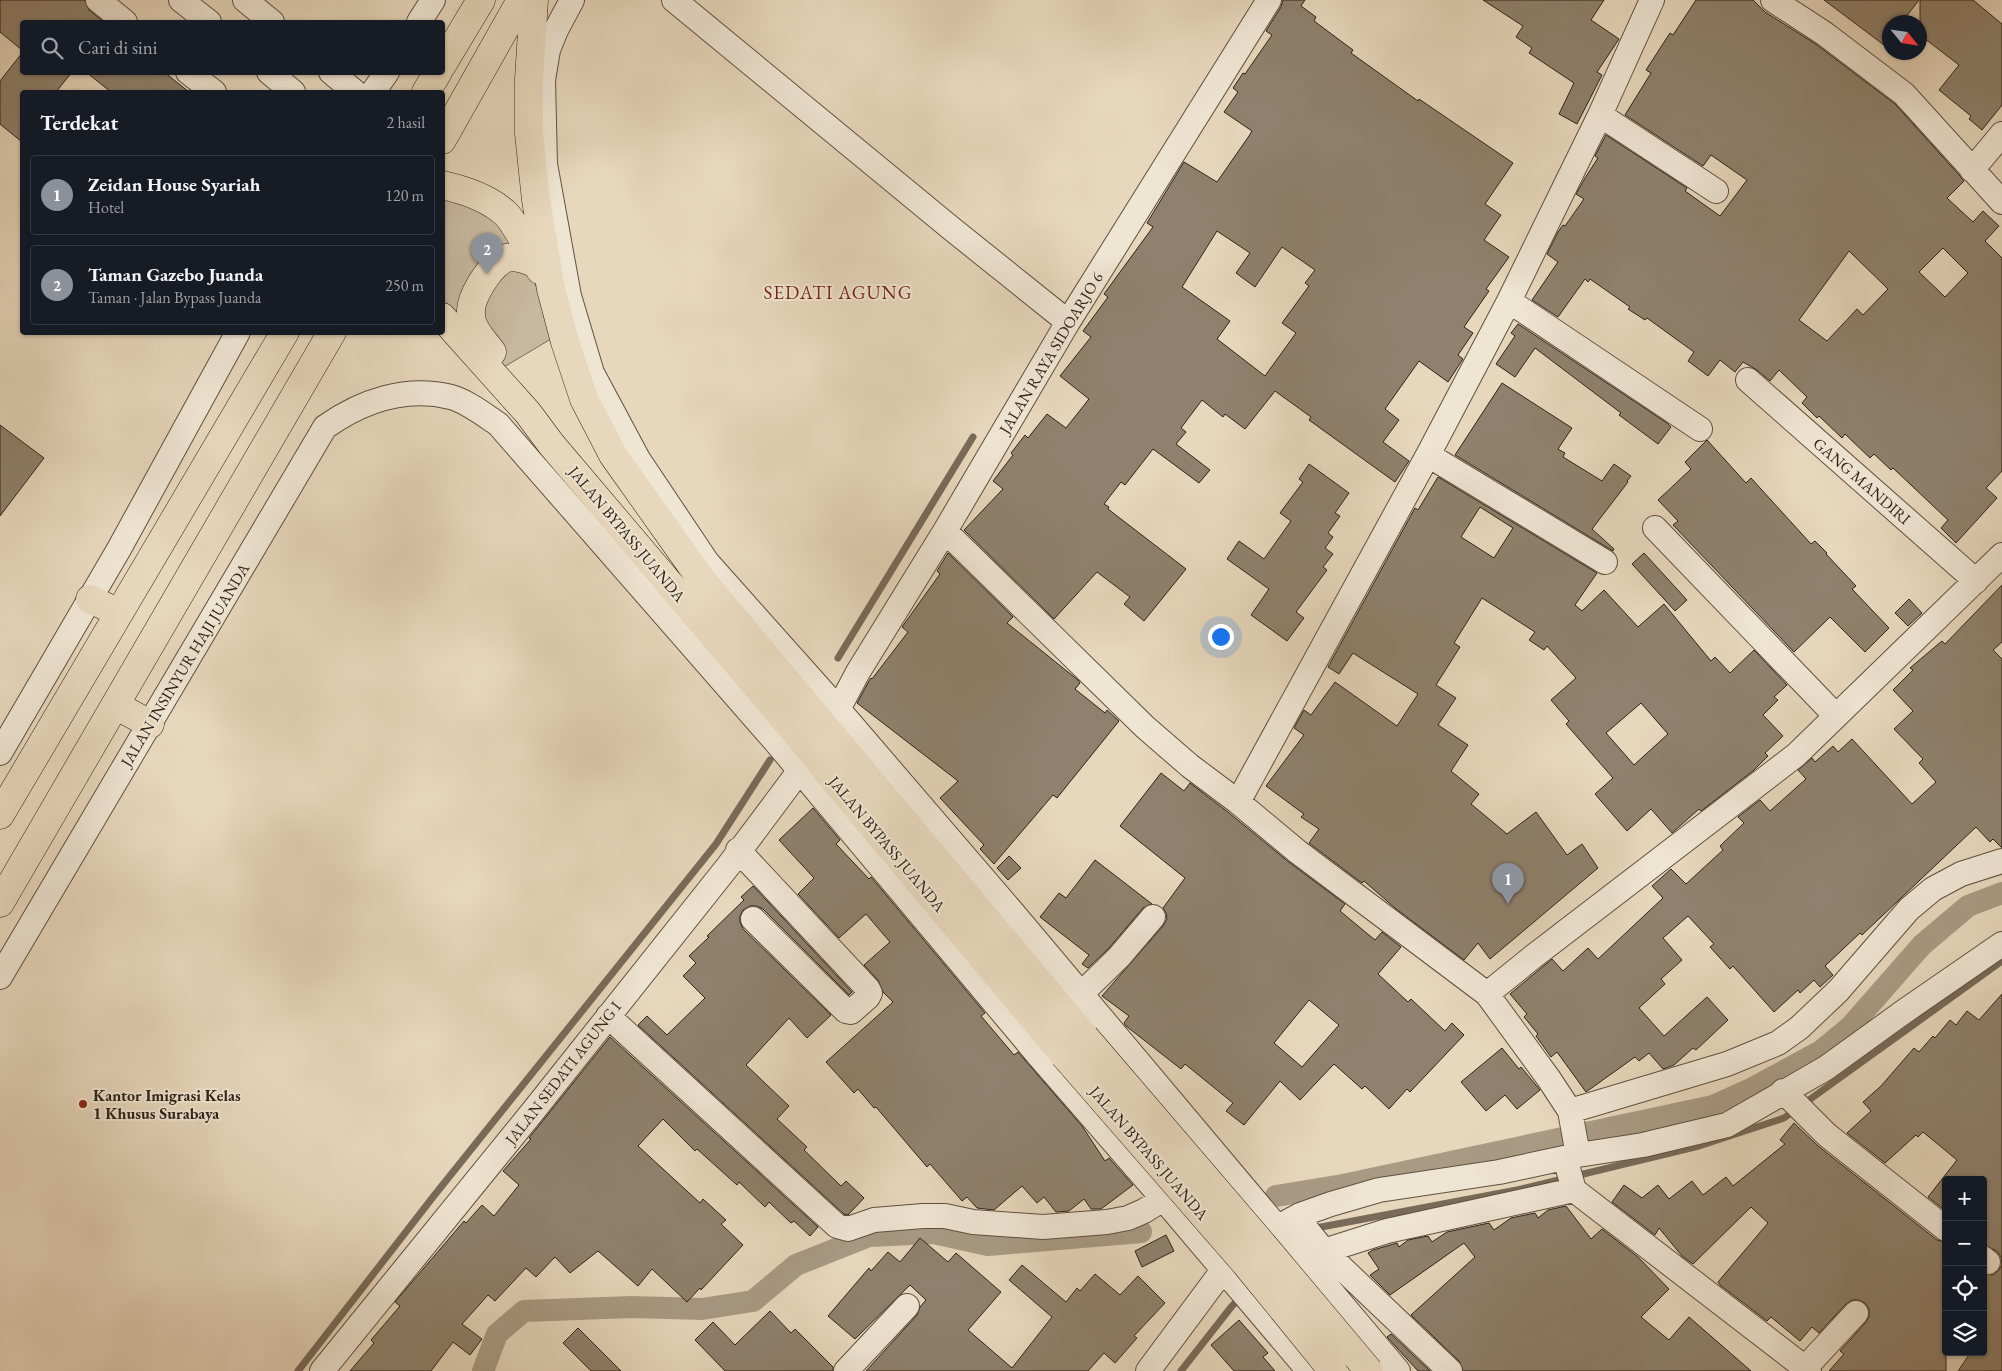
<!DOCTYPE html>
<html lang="id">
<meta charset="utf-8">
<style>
:root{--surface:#171b24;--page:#242831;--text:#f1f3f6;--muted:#9ea1a6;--line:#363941;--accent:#8c9099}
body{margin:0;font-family:"EB Garamond",serif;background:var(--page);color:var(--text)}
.controls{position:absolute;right:15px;bottom:15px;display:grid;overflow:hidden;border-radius:5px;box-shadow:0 1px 4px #0004}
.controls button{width:45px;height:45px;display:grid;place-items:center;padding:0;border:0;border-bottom:1px solid var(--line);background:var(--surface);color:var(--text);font:25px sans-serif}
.compass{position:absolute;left:1882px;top:15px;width:45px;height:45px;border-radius:50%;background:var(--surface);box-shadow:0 1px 4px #0004;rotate:120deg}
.you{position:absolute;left:1220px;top:636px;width:18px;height:18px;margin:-12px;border:4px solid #fff;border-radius:50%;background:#1a73e8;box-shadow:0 0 0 8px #1a73e833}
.badge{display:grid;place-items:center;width:32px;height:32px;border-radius:50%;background:var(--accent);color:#fff;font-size:16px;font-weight:700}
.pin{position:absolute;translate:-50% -41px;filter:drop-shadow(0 1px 2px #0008)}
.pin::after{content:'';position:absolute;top:26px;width:18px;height:15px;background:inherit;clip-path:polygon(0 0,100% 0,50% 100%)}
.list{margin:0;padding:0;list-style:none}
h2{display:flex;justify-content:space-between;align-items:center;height:65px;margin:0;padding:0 20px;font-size:21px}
h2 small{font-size:16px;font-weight:400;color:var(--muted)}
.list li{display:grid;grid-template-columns:32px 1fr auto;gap:15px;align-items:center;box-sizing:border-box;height:80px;margin:0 10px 10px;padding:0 10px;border:1px solid var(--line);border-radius:5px}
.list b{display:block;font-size:19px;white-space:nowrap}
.list p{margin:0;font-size:16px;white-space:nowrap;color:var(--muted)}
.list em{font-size:16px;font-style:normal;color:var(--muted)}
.icon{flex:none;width:28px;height:28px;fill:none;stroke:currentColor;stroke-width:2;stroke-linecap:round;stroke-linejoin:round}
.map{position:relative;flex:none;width:2002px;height:1371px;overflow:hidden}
.search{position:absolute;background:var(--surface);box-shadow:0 1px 4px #0004;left:20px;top:20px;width:425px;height:55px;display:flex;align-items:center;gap:12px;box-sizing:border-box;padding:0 18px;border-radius:5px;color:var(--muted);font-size:19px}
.panel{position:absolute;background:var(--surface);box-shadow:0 1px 4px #0004;left:20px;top:90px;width:425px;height:245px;border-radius:5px}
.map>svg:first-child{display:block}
.park{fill:#c8b8a0;stroke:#7c6e5c}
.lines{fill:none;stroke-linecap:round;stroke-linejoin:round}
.stream{stroke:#796a59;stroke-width:7}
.canal{stroke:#a99a84;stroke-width:22}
.building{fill:#8f816d;stroke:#302318;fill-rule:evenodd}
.minor-casing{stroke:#5e5041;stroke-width:26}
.highway-casing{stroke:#302318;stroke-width:29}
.minor{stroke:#efe5d3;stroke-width:24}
.highway{stroke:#e7d7bc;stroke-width:28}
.highway-bridge-casing{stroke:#302318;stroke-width:29;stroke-linecap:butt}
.highway-bridge{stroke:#e7d7bc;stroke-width:28}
.poi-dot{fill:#8f2418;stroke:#efe5d3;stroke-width:2}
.labels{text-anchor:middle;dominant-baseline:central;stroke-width:4;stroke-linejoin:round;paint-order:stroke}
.street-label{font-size:16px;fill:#302318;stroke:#efe5d3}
.poi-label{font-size:16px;font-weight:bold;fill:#302318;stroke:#efe5d3;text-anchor:start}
.quarter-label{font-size:19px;letter-spacing:1px;fill:#7a1f14;stroke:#efe5d3}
</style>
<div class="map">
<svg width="2002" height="1371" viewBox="0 0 2002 1371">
<rect width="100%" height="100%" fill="#e7d7bc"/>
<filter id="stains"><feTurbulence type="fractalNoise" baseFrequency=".004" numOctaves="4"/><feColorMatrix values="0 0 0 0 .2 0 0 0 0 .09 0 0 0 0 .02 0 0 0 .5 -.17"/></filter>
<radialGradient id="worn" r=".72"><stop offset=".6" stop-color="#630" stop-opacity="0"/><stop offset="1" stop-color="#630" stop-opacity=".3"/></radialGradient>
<!-- park -->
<path class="park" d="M443,192l55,25 21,31 28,63 9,25 -52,31 -61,-68z"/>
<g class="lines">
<!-- stream -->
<path class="stream" d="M838,658l135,-221
M1313,1231l3,-3 201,-38 182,-44 85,-28 218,-157
M298,1371l135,-174 283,-353 54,-84
M1181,1371l51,-65 10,-10"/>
<!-- canal -->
<path class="canal" d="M1276,1196l67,-11 370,-79 40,-18 68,-37 29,-24 72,-82 46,-39 34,-13
M483,1371l14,-37 27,-23 108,-4 70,2 51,-8 43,-36 73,-29 64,-3 55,12 153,-13"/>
</g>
<!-- building -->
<path class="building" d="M0,0h85l4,10 15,12h-82v28l-22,-18z
M1283,0h22l-4,6 15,11 -2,4 39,29 -2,3 67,48 1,-2 94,64 -28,41 16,11 -17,25 25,17 -23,32 3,2 -25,36 9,6 -15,22 5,4 -15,23 -29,-21 -34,48 14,11 -16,22 26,19 -14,21 -86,-62 2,-3 -36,-26 -30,38 -20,-15 -2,3 -21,-17 -21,28 5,4 -10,12 34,26 -11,13 -46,-34 -28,36 -4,-3 -17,22 5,3 -1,2 78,60 -42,52 -20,-17 6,-7 -33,-25 -43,47 -90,-89 39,-41 -10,-8 20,-26 -2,-2 14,-18 3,3 19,-24 19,14 23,-29 -29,-23 31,-39 -8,-6 25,-34 -4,-3 49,-67 -6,-4 37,-61 33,20 32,-46 3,-5 -28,-19 14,-20 -5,-4 10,-15 2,1 27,-39 -6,-4 15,-24zM1217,231l33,22 -14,20 19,14 27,-40 33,23 -10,13 4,3 -27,37 14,10 -31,43 -48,-37 13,-18 -48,-34z
M1483,0h121l-13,20 28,19 -22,33 5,3 -25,49 -18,-10 15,-31 -45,-30 3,-5 -16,-11 7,-11z
M1696,0h57l12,12 52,33 78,59 65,72 4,5 -17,17 26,24 10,-11 16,15 -14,15 17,17v213l-16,17 11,10 -41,45 -15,-15 7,-8 -55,-52 -2,2 -17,-16 -4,4 -25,-24 -3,4 -23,-22 -2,2 -15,-15 5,-6 -28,-27 -9,11 -13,-11 -14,-8 -8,10 -15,-12 -12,16 -20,-15 6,-9 -47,-34 -2,2 -17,-11 2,-2 -40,-28 -2,3 -3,-3 -27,38 -26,-17 26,-38 -11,-8 11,-22 5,-7 2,1 19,-27 -8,-5 9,-16 13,-20 -3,-2 11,-21 81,53 -2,3 35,25 27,-36 -36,-25 -8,11 -78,-51 26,-42 -5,-3 24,-37 3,2zM1943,248l25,25 -23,24 -26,-25zM1849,251l39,38 -25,26 -6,-6 -30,32 -28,-21z
M1824,0h95l-17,22h-12v16l-6,7z
M1920,0h53l29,24v81l-20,25 -13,-11 2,-3 -32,-26 20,-25 -39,-30z
M22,53v19h50l-16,20h-34v50l-22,-18v-43z
M86,72h78l25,20h-78z
M1518,324l149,99 4,4 -13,17 -39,-29 2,-2 -86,-65 -20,29 -19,-13 19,-28 -4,-3z
M1502,383l70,45 -14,21 7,4 -2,4 39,24 12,-17 17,12 -4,5 1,1 -36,47 22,20 -1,2 -158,-96z
M0,425l44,33 -44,58z
M1707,440l39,43 5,-5 60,66 4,-3 12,12 -1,1 30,32 -4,3 37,39 -24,24 -35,-35 -36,35 -121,-127 5,-4 -20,-21 33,-31 -6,-7z
M1309,464l40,29 -14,20 5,3 -12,17 5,4 -8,11 8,6 -10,13 4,3 -31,42 8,6 -17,23 -36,-26 18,-26 -42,-30 12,-18 25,18 27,-38 -11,-8 23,-31 -4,-3z
M1438,477l159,96 -22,32 7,6 22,-21 34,37 26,-23 47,57 4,-4 15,16 24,-23 33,35 -13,12 4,3 -15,15 20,21 -18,17 3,3 -14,14 -53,41 -2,-2 -27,24 -21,-24 -24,22 -32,-37 18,-16 -47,-54 3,-3 -18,-21 25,-22 -29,-32 -3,4 -15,-10 6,-8 -53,-34 -28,45 6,4 -24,38 20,13 -18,27 30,20 -17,26 28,23 -8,10 36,30 29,-22 31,43 15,-11 16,24 -108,91 -12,-16 -14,17 -69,-52 -31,-27 -2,2 -53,-40 10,-14 -18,-12 3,-3 -38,-28 38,-51 -10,-7 10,-18 7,5 24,-33 62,44 21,-32 -65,-41 -14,21 -11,-7 87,-159 3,2zM1480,507l33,21 -19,30 -33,-21zM1641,703l27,31 -34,31 -28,-32z
M948,553l65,64 -6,6 71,57 2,3 -5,6 30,24 2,-3 12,11 -62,77 -4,-3 -59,69 -14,-15 4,-4 -44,-47 18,-17 -101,-78 12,-22 2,-3 1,1 36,-47 -6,-5 38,-53 -3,-3z
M1644,553l43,47 -12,11 -43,-47z
M2002,585v57l-9,8 9,9v189l-9,-9 -3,3 -14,-15 -114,108 -2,-2 -35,33 8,9 -13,12 -6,-7 -14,13 -2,-3 -24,22 -41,-46 -3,3 -20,-22 4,-3 -26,-28 -25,22 19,22 -21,19 4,5 -26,24 25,28 43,-39 21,23 -32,30 -3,-2 -19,17 -11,4 -14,-16 -10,8 -4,-4 -49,35 -29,-40 -6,5 -15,-21 2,-2 -14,-17 3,-3 -17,-20 42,-35 11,12 25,-23 10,11 65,-61 -11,-12 19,-17 15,15 37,-34 -3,-4 24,-23 -6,-6 22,-17 10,11 36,-32 -8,-9 14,-12 3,4 18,-16 5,6 14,-13 60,65 24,-22 -17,-19 4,-4 -29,-30 19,-18 -20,-21 20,-20 -3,-2 32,-27 3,3z
M1909,599l13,14 -14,13 -13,-13z
M1161,773l23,18 6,-8 39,30 61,50 55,41 -5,7 35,29 7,-8 19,15 -23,27 30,28 3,-3 34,32 7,-8 12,12 -54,57 -3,-3 -18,20 -24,-23 -3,3 -28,-25 -34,36 -20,-19 -36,44 -18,-14 7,-8 -48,-39 -4,5 -55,-43 -2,-3 5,-7 -27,-20 61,-70 4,-7 -1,-6 -3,-5 22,-30 -65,-52zM1309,1000l30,25 -37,42 -28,-24z
M813,808l27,32 -4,4 33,35 2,-2 114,136 -4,3 33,39 4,-3 64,74 23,35 4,-3 24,27 -32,24h-10l-7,-10 -15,12 -13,1 -12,-15 -7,6 -15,-17 -28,24 -17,-2 -10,-11 -5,4 -32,-37 -3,3 -51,-60 -2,1 -16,-19 -4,4 -28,-31 67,-60 -10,-10 -5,-12 -14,-15 26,-23 -24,-28 -27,24 -41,-44 16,-16 -35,-38z
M1009,856l12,12 -13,12 -11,-12z
M1095,860l57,44 -9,4 -34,40 -21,20 -6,-4 7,-9 -49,-38 19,-24 7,5z
M753,886l99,106 -3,3 -86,-86 -6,-3h-7l-7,4 -3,6v6l3,7 88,86 -24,23 -18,-20 -43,47 43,41 -12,13 30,28 -3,3 37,36 5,-5 18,17 -16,17 -4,-1 -206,-189 9,-9 20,19 38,-37 -22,-22 13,-13 -7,-7 20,-19 -2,-1 37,-36 -3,-3z
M2002,994v377h-44l13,-19h12v-78l10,1 6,-5 3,-6 -1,-7 -4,-6 -14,-6v-65h-37v31l-18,-14 29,-37 -34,-28 -5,5 -2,-2 -31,28 -38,-30 24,-22 -8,-9 18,-16 33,-38 5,4 14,-16 2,2 15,-18 6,5 11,-14 12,9z
M610,1037l208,190 -8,9 -16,-15 -3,2 -22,-21 -4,5 -26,-25 -2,3 -40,-36 -2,2 -32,-32 -25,27 62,57 3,-4 23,21 -5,4 22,21 -42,45 -1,-2 -13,14 -35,-33 -14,17 -40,-35 -28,22 -15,-16 -19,20 -10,-9 -31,33 -7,-6 -26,29 20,15 -12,16 -17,-13 -22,29h-81l24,-28 -3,-3 29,-34 -5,-4 69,-81 2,2 16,-18 12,11 25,-31 -16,-14 28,-32 -2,-1z
M1502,1048l17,21 2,-2 19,23 -23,19 -12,-14 -19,16 -25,-29z
M1794,1123l24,23 119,94 9,2v129h-117l15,-17 -4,-3 26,-29 3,-5v-8l-4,-6 -6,-3h-7l-6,4 -27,29 -7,-6 -12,14 -29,-24 -4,4 -47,-36 -2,-3 50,-59 -17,-16 -58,57 -11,-8 -23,-28 -4,7 -43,-33 12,-17 18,13 16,-13 11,14 23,-18 11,14 23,-18 7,9 52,-42 -5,-4z
M1566,1206l25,33 11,-10 36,28 31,32 -28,28 28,23 20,-23 62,54h-288l-4,-10 -48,-46 64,-58 -11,-14 -74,52 -20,-20 9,-6 -11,-16 5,-3 24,-7 2,4 9,-7 20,-4 4,6 15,-10 42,-9 5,7 17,-12 24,-5 3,5 10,-8z
M1166,1235l8,16 -32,16 -7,-16z
M920,1238l28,24 8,-9 45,39 -33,38 44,38 40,-51 -43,-37 13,-15 44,37 11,-14 3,3 15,-17 25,21 18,-19 27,27 -31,33 3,2 -22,25 -11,-10 -16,18h-222l51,-56 3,-8 6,-7 -16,-15 -55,54 -27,-23 41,-48 2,3 17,-19 12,10z
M770,1311l21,22 4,-4 38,38v4h-108l-30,-31 18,-18 22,23z
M1239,1320l29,33 -5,4 12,14h-41l-23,-26z
M578,1328l43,43h-30l-28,-28z
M1391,1334l39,37h-12l-31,-34z"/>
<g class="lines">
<defs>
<path id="minor" d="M98,0l27,22
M181,0l28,22
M245,0l27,22
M572,0l-16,30 -8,20 -5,30 2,84 24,132 23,77 46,86 69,103 131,147 176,205 384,457
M674,0l278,229 116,93
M1773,0l52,34 79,60 98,108
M419,22l14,-22
M188,72l26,20
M269,72l24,20
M331,72l24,20
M373,92l14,-20
M1600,115l116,76
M1972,170l30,-36
M1509,301l191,128
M1748,380l228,201
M1428,455l177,107
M1655,528l180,187
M945,531l200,196 45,39 48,36 60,50 189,142 62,85 21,32 8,44
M832,721l26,-49 87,-141 123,-209 201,-322
M0,753l119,-204 119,-217
M1238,802l190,-347 81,-154 91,-186 52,-115
M738,850l130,139 2,4 -2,4 -17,15 -5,-1 -93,-92
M0,977l325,-550c37,-26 81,-41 126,-30 17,5 32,17 47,27l277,317 264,315 132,152 138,163
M1081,994l38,-37 34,-40
M1487,994l47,-38 262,-201 206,-200
M608,1016l229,210 11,3 26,-9 49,-4h22l28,6 70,5 64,-5 21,-4 16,-7 19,-12
M1783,1091l44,44 119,94
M1570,1111l157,-47 51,-21 21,-15 39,-37 71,-82 24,-20 28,-15 41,-13
M1565,1158l9,32 235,181
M1300,1215l7,15 17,21 126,120
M1265,1237l13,-10 22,-12 31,-11 48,-14 120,-18 79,-17 65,-10 84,-20 99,-57 76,-55 100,-69
M1983,1258l5,4
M1307,1262l17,-11 63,-20 187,-41
M1805,1368l51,-55
M322,1371l212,-261 195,-245 80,-107
M846,1371l61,-65
M1148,1371l75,-101 12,-9"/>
<path id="highway" d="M534,0l-5,79v55l7,66 15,89 14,53 19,57 29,56 88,124 384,458
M442,65l39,-65
M426,92l12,-20
M442,140l79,-140
M442,185c23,5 47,13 64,29 9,9 27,43 34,56
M442,317l86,96 23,31 262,309 16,21 235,281
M492,352c-8,-11 -21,-23 -21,-37 -2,-17 18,-48 33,-56 11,-5 24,1 34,6
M90,599l29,14
M115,705l35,19
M0,815l285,-483
M0,903l332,-571"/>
</defs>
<!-- minor casing -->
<use href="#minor" class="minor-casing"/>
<!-- highway casing -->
<use href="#highway" class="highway-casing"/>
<!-- minor -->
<use href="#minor" class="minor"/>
<!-- highway -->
<use href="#highway" class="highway"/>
<defs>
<path id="highway-bridge" d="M1085,1037l179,209 105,125
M1064,1055l181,208 88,108"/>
</defs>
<!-- highway-bridge casing -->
<use href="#highway-bridge" class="highway-bridge-casing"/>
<!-- highway-bridge -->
<use href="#highway-bridge" class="highway-bridge"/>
</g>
<!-- markers -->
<circle class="poi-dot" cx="83" cy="1104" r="5"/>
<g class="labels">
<!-- street labels -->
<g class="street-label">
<text transform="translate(1051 353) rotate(-59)">JALAN RAYA SIDOARJO 6</text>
<text transform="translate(1862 481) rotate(41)">GANG MANDIRI</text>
<text transform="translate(627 534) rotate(50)">JALAN BYPASS JUANDA</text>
<text transform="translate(185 665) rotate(-59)">JALAN INSINYUR HAJI JUANDA</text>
<text transform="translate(887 844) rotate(50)">JALAN BYPASS JUANDA</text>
<text transform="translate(563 1073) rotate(-52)">JALAN SEDATI AGUNG I</text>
<text transform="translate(1149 1153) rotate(49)">JALAN BYPASS JUANDA</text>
</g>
<!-- poi labels -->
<g class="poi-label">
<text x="93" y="1095">Kantor Imigrasi Kelas<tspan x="93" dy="18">1 Khusus Surabaya</tspan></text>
</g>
<!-- quarter labels -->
<g class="quarter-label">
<text x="838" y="292">SEDATI AGUNG</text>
</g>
</g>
<rect width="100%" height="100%" filter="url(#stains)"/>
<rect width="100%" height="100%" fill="url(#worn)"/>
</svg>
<div class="controls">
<button>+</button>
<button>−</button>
<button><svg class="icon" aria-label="locate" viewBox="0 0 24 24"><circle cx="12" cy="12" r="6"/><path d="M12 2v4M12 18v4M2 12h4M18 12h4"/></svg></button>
<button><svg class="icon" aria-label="layers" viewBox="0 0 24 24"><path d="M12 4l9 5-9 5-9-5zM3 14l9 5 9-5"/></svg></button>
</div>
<svg class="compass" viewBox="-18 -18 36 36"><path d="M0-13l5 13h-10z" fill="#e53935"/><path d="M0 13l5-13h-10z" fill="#9ea1a6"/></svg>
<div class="you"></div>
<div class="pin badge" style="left:1508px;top:904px">1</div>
<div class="pin badge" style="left:487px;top:274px">2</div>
<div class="search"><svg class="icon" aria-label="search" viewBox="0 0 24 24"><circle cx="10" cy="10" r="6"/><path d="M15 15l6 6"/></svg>Cari di sini</div>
<section class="panel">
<h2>Terdekat<small>2 hasil</small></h2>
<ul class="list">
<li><span class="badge">1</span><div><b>Zeidan House Syariah</b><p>Hotel</p></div><em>120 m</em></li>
<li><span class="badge">2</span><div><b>Taman Gazebo Juanda</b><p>Taman · Jalan Bypass Juanda</p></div><em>250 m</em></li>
</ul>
</section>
</div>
